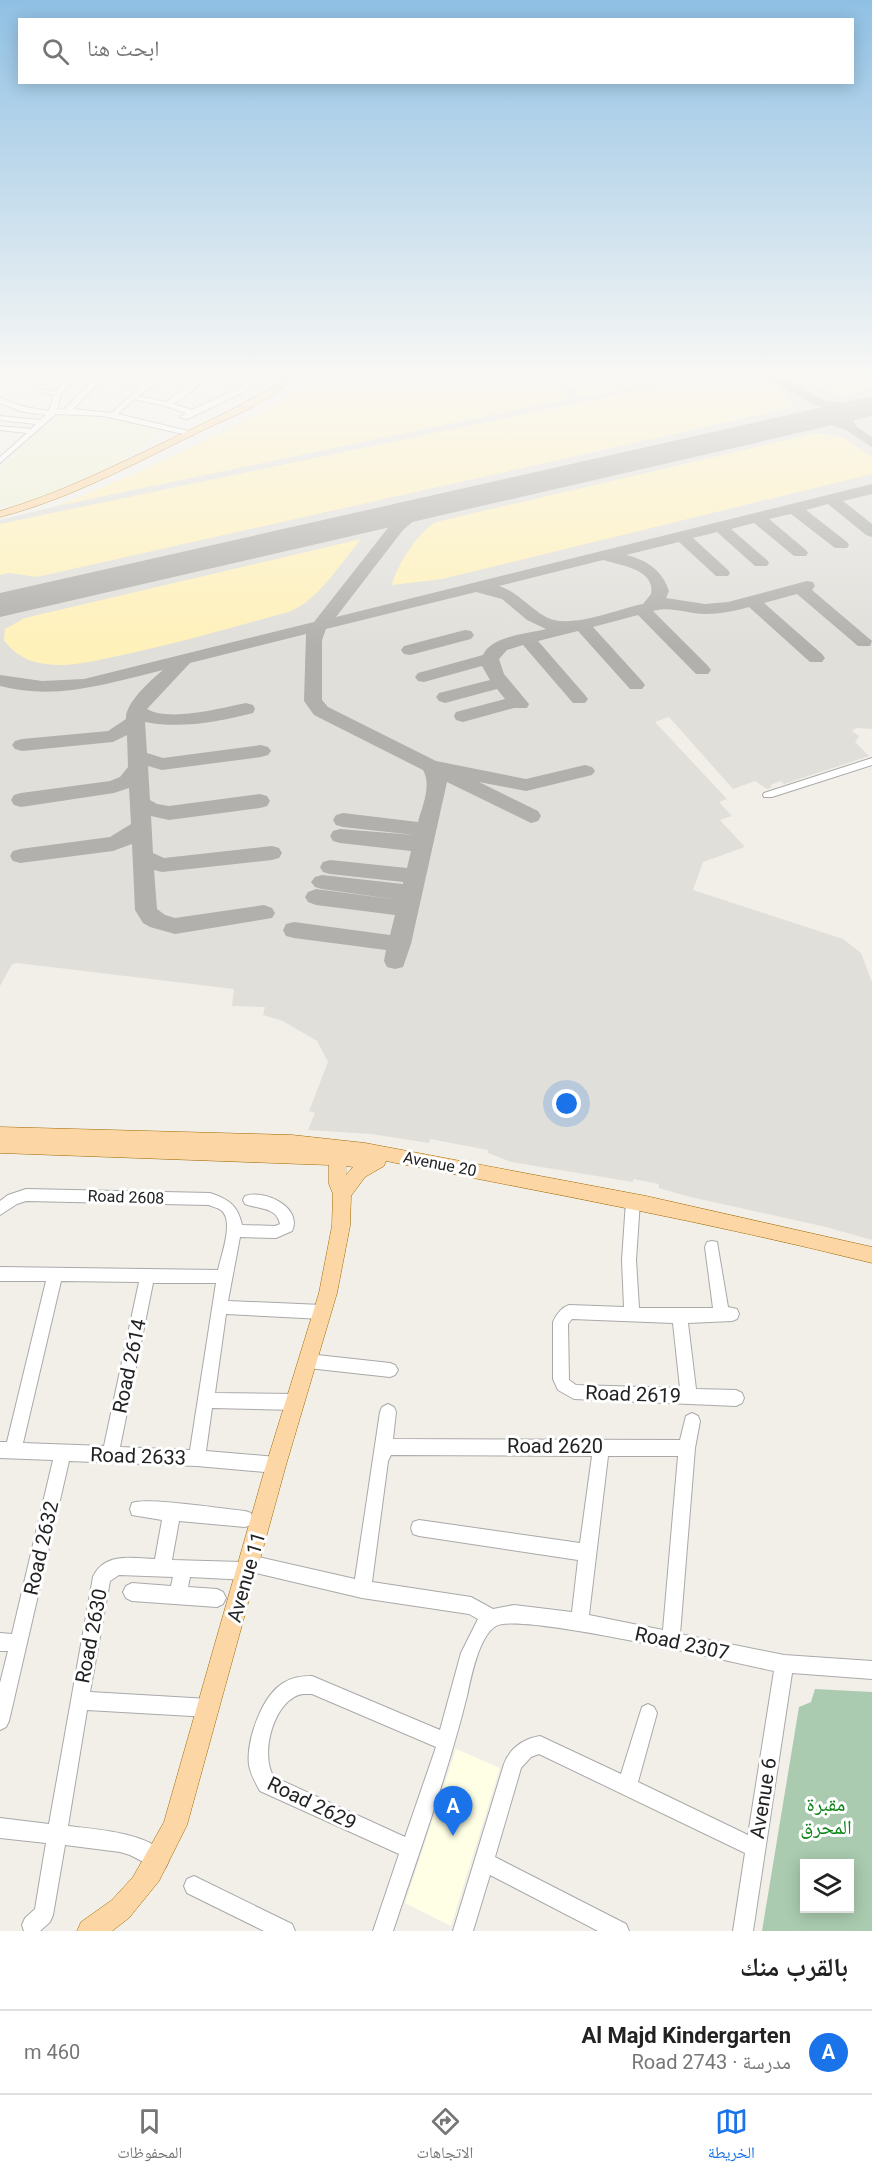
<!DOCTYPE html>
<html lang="ar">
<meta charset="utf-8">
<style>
:root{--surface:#fff;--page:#f6f6f6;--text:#222;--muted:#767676;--line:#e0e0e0;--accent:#1a73e8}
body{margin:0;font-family:Roboto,"Noto Naskh Arabic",sans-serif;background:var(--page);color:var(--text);direction:rtl}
.controls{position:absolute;right:18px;bottom:18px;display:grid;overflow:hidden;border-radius:0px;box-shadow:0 3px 15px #0003}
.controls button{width:54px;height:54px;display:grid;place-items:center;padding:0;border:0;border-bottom:2px solid var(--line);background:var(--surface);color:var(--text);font:30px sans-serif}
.you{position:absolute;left:567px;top:1104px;width:21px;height:21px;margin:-15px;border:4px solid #fff;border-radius:50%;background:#1a73e8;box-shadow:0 0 0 9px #1a73e833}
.badge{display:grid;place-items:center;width:39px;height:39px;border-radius:50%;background:var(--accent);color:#fff;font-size:20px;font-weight:700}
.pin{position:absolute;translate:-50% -50px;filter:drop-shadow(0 2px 3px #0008)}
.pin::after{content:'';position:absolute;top:32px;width:21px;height:18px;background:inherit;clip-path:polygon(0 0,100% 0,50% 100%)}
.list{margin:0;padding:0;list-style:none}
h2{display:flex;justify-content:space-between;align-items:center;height:78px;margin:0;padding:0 24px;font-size:26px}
h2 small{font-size:20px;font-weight:400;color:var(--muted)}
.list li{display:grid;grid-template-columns:39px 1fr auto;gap:18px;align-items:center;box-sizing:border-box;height:84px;padding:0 24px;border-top:2px solid var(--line)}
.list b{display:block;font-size:22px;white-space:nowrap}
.list p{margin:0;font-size:20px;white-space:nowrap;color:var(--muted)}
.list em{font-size:20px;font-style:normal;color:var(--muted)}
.icon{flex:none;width:33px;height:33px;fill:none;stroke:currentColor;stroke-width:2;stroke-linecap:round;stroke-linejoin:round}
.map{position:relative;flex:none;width:872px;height:1931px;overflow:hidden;direction:ltr}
.search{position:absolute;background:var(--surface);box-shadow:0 3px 15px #0003;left:18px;right:18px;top:18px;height:66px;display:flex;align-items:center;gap:15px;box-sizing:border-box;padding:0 21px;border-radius:0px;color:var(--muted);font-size:22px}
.sheet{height:162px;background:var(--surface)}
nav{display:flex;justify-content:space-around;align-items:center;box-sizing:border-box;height:84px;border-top:2px solid var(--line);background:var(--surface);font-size:16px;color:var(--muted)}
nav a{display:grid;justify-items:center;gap:3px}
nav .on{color:var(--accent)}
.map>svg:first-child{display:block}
.education{fill:#ffffe5}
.airport{fill:#e1dfda}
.farmland{fill:#eef0d5}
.sand{fill:#fff1ba}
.cemetery{fill:#aacbaf;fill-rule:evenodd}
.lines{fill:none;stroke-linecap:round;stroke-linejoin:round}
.taxiway{fill:#b1b0ac;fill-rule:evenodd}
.runway{fill:#b1b0ac;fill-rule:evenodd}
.minor-casing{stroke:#a9a9a9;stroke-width:2}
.major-casing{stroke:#a06b00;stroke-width:1}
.minor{fill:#fff;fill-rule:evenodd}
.major{fill:#fcd6a4;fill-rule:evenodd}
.labels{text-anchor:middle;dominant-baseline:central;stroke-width:6;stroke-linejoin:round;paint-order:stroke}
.street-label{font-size:16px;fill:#222;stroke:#fff}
.near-street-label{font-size:20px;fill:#222;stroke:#fff}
.near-park-label{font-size:20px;fill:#0c8416;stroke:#fff}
</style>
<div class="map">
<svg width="872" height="1931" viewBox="0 0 872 1931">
<rect width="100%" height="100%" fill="#f2efe9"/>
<!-- education -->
<path class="education" d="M456,1749l44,19 -49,158 -46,-23z"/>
<!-- airport -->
<path class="airport" d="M314,377h558v352l-15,-1 -5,3 7,5 -4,6 14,14 -85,28 -3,-3 -11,4 2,2 -5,2 -12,-8 -22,8 -64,-72 -14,5 72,77 -8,3 13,14 -12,4 25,27 -42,15 -10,28 150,49 18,14 11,29v258l-46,-13 -140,-31 -27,-8v-4l-10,-2 -16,-3v3l-122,-20 -23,-9v-3l-58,-11 -1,4 -58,-9 -63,-4 7,-17 -6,-2 19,-49 -11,-21 -34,-20 -20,-6 2,-8 -33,-1 2,-17 -217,-26 -5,1 -12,22v-466l57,-14 66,-25 145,-73z"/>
<!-- farmland -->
<path class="farmland" d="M59,414l60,6 45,10 -53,41 -93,36 -18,-2v-36l36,-37z"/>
<!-- sand -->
<path class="sand" d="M314,377h233l26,21 -516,108c56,-22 109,-46 163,-73 33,-17 66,-33 94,-56z
M557,377h131l-99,20 -10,-2z
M702,377h60l22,17 10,13 -757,170 -28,-4 -9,2v-51z
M800,377h72v12l-33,7z
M816,433l28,5 28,19v17l-430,105 -50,6c4,-19 27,-54 44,-63z
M361,539c-19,23 -45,64 -73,73 -54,15 -107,30 -161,42 -26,5 -54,14 -81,10 -18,-2 -32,-10 -42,-24l1,-11 20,-11z"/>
<!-- cemetery -->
<path class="cemetery" d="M815,1689l57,3v239h-110l37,-224 12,-5zM804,1864h46v44h-46z"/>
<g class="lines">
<!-- taxiway -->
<path class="taxiway" d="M768,377c21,-2 33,13 52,21 16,7 31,3 47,7l2,3c-4,6 -12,5 -16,11l3,7 16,11v10l-28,-18 -18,-5h-26l-2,-3 2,-3 26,-2 13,3 5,-6 -33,-9z
M872,484v10l-29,7 29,23v13l-6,-2 -38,-31 -22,6 41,32 2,3 -2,3h-12l-44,-34 -22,5 37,31 2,3 -2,3h-12l-40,-33 -23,6 36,31 2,3 -2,3h-12l-38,-34 -24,6 35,32 2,3 -2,3h-12l-37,-34 -53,13c21,5 36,15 43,36l-3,7 39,6 23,-2 79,-21 6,1 2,4 -3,4 60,51 -2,5h-12l-61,-52 -33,9 58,51 3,4 -3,4h-12l-61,-55c-14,4 -29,7 -43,7 -19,0 -35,-8 -53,-3l55,55 3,4 -3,4h-12l-58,-59 -45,12 49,54 3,4 -3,4h-12l-52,-58 -40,10 47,54 3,4 -3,4h-12l-50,-58 -16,5 -8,9 5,15 25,30 -2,4h-13l-51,14 -7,-2 -2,-4 2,-4 49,-13 -8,-10 -52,14 -6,-2 -3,-4 3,-4 51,-13 -8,-14 -58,16 -6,-1 -3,-4 3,-4 65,-18c9,-19 43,-21 63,-26l-19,-9 -25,-21 -26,-7 -150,37 -4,11v60l6,7 108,54 90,18 59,-14 7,2 3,4 -3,4 -66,16 -47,-9 59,29 3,5 -3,5 -7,2 -84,-41 -36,162 -8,23 -8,2 -8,-2 -3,-6 2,-11 -92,-12 -8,-2 -3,-6 3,-6 8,-2 96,13 5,-20 -79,-10 -8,-3 -3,-5 3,-5 8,-3 83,11 -77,-11 -7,-2 -4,-5 4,-5 7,-2 81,9v-2l-73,-8 -7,-2 -3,-5 3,-5 7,-2 77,8 4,-17 -71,-8 -7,-2 -3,-5 3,-5 7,-2 75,6 -72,-8 -7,-2 -3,-5 3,-5 7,-2 75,9c4,-16 14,-36 5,-52l-109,-55 -10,-14 2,-67 -116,29 -43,46c22,13 74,-1 99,-6l7,2 2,4 -2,4c-34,9 -73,16 -108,9l2,31 16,5 98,-13 7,2 3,4 -3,4 -7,2 -99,13 -14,-4 2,34 7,4 12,2 91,-12 7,2 3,5 -3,5 -7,2 -91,12 -18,-4 2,37 11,5 108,-12 7,2 3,5 -3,5 -7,2 -110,12 -8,-2 3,39 8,6 10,3 89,-13 8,3 3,5 -3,5 -97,16 -25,-7 -7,-4 -8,-13 -3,-66 -19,7 -93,12 -7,-2 -3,-5 3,-5 7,-2 90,-12 21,-13 -2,-36 -15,5 -93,14 -7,-2 -3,-5 3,-5 7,-2 89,-12 10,-4 8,-10 -1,-32 -14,7 -91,9 -7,-2 -3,-4 3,-4 7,-2 86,-8 18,-12c-1,-16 24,-38 37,-49 -54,13 -107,31 -163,16v-11l42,6 42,-2 230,-57 77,-98c13,-10 32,-25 48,-21l3,3 -3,3 -22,9 -14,12 -67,87zM603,560c16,5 53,9 48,34l-8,10c-26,5 -73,26 -97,13 -17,-9 -28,-25 -47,-31z
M465,630l6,1 3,4 -3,4 -61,16 -6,-1 -3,-4 3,-4z"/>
<!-- runway -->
<path class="runway" d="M872,396v20l-872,201v-24z"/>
<defs>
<path id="minor" d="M52,377h24v1l16,3 4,-4h7l44,6 9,-6h7l-25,19 28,6 20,-15 11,-10h7l-12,14 -19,13 19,6 38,-18 26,-15h8l-28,19 -49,23 -7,-2 6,-4 -21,-7 -31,-7 -16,15 74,18v4l-88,-20 -48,-2 -56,49v-6l27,-24 -27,-3v-4l31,3 5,-5 -36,-4v-4l40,4 6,-5 -26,-4 -20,-8v-5l25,9 24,4 5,-16 -15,-3 4,-2 13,1 10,-10 -14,-2zM100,381l42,5 -31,27 -38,-4zM72,382l17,2 -24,25 -8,1 4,-16z
M872,758v7l-100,32h-8l-1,-2 1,-2z
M26,1189l184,4c18,6 28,12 32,32l33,1 5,-2c-3,-17 -22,-15 -35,-20l-2,-4 2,-4c19,-7 58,11 47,35l-16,7 -36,-1 -12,64 94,4 5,2 2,5 -2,5 -5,2 -96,-5 -11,79 81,1 6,3 2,5 -2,5 -6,3 -84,-2 -6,43 70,6 6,2 2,6 -2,6 -6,2 -79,-7 -128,-5 -60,260 -3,6 -6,3v-47l8,-32h-8v-18l12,1 41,-174 -53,-2v-16h7l39,-161h-46v-14l218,3c3,-14 16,-48 4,-59 -3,-3 -9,-4 -13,-6l-183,-4 -9,3 -17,11v-14l8,-6zM61,1281l78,1 -35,164 -81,-3zM153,1283h63l-26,167 -70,-3z
M633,1195l5,2 2,4 -4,59 3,48h74l-8,-61 2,-5 5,-1 5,1 11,65 9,2 2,5 -2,5 -5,2 -44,2 8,66 40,1 6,3 2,5 -2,5 -6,3 -162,-7 -16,-9 -5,-11v-57c3,-7 8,-14 16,-17l55,2 -2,-47 4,-59 2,-4zM572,1319l101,4 7,65 -104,-3 -7,-5 -1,-56z
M308,1354l82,9 5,2 3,5 -3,5 -5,2 -82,-9 -5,-2 -3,-5 3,-5z
M388,1404l6,3 2,5 -3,27 287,1 6,-24 6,-3 6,3 2,5 -5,27 -15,186 104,21 88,6v18l-80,-6 -39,258h-20l12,-78 -206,-99 -8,3 -10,11 -26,89 131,67 3,7h-31l-108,-56 -17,56h-20l51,-167c6,-16 19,-25 36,-28l81,38 21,-67 6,-3 6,3 3,6 -19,69 110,53 26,-164c-39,-8 -255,-59 -278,-45 -17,10 -25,51 -29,70 -20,80 -48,157 -74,235h-20l26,-77 -139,-63c-5,-9 -9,-16 -11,-26 -3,-24 13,-71 36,-83 8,-5 17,-6 27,-6l128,54 21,-77 17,-34 -9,-5 -107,-16 -106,-25 -2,4 -6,3 -58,-3 -2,10 29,2 6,3 3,6 -3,6 -6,3 -85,-6 -6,-3 -3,-6 3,-6 6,-3 39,3 2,-9 -54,-2 -9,6 -20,111 119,7 6,3 3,6 -3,6 -6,3 -122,-7 -19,116c26,3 89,7 101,34l-3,7 -7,3 -29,-15 -10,-3 -55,-7 -12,70 -3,7 -10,9h-16l-2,-6 3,-7 10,-9 11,-66 -46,-5v-20l49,6 44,-247c11,-25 40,-19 62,-18l7,-39 -30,-5 -2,-6 2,-6c14,-6 92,6 113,8l6,2 2,6 -2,6 -6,2 -66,-6 -7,39 70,2 2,-5 6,-2 105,24 25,-167 2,-5zM391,1455l201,1 -12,87 -161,-23 -6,2 -2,6 2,6 6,2 159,24 -6,52 -58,-7 -21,4 -22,-12 -99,-15 16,-121zM608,1456h70l-15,174 -74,-15zM303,1694h9l124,53 -31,90 -131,-60c-15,-22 0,-79 29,-83z
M194,1876l98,48 3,7h-31l-77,-38 -3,-7 3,-7z"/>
<path id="major" d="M286,377h9c-25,26 -67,41 -100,57 -63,31 -126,65 -195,83v-6c61,-18 116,-46 173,-73 39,-19 78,-36 113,-61z
M0,1127l292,8 73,8 281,53 226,51v16c-160,-40 -323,-70 -486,-102l-2,5 -19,11 -14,19 -1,30 -13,67 -51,172 -99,360 -28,56 -30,37 -17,13h-35l4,-9 31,-22 21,-23 31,-55 102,-357 53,-172 13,-67 1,-32 -4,-10v-19l-329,-12zM346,1166l7,1 -7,8z"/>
</defs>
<!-- minor casing -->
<use href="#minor" class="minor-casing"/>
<!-- major casing -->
<use href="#major" class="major-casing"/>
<!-- minor -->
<use href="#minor" class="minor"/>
<!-- major -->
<use href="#major" class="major"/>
</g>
<!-- sky -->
<linearGradient id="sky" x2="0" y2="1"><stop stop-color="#8fc0e4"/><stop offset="0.58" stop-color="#f9f8f5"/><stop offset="1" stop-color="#f9f8f5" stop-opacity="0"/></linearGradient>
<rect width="872" height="647" fill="url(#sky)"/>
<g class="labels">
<!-- street labels -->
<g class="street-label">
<text transform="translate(440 1164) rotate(11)">Avenue 20</text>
<text transform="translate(126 1197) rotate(2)">Road 2608</text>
</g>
<!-- near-street labels -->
<g class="near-street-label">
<text transform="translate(129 1366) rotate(-78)">Road 2614</text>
<text transform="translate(633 1394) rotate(2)">Road 2619</text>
<text x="555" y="1446">Road 2620</text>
<text transform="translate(138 1456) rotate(2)">Road 2633</text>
<text transform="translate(41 1548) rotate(-77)">Road 2632</text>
<text transform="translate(246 1577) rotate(-74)">Avenue 11</text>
<text transform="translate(91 1636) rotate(-79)">Road 2630</text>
<text transform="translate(682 1643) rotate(12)">Road 2307</text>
<text transform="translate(763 1798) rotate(-81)">Avenue 6</text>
<text transform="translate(312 1803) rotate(26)">Road 2629</text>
</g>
<!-- near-park labels -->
<g class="near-park-label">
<text x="826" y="1804">مقبرة<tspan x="826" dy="23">المحرق</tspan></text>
</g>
</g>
</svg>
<div class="controls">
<button><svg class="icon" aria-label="layers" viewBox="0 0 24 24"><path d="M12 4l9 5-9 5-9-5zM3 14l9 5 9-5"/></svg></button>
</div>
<div class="you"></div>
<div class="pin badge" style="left:453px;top:1836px">A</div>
<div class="search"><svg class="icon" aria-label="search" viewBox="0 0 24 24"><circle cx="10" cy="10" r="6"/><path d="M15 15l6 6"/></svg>ابحث هنا</div>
</div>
<section class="sheet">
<h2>بالقرب منك<small></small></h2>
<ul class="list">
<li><span class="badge">A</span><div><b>Al Majd Kindergarten</b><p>مدرسة · Road 2743</p></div><em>460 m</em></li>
</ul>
</section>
<nav>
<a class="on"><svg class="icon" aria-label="map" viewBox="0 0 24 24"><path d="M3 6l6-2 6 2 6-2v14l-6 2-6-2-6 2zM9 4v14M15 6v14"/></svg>الخريطة</a>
<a><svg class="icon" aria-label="directions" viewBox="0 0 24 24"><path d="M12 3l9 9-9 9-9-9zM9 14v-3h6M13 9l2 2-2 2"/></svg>الاتجاهات</a>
<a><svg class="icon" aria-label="saved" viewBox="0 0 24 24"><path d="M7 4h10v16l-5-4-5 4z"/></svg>المحفوظات</a>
</nav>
